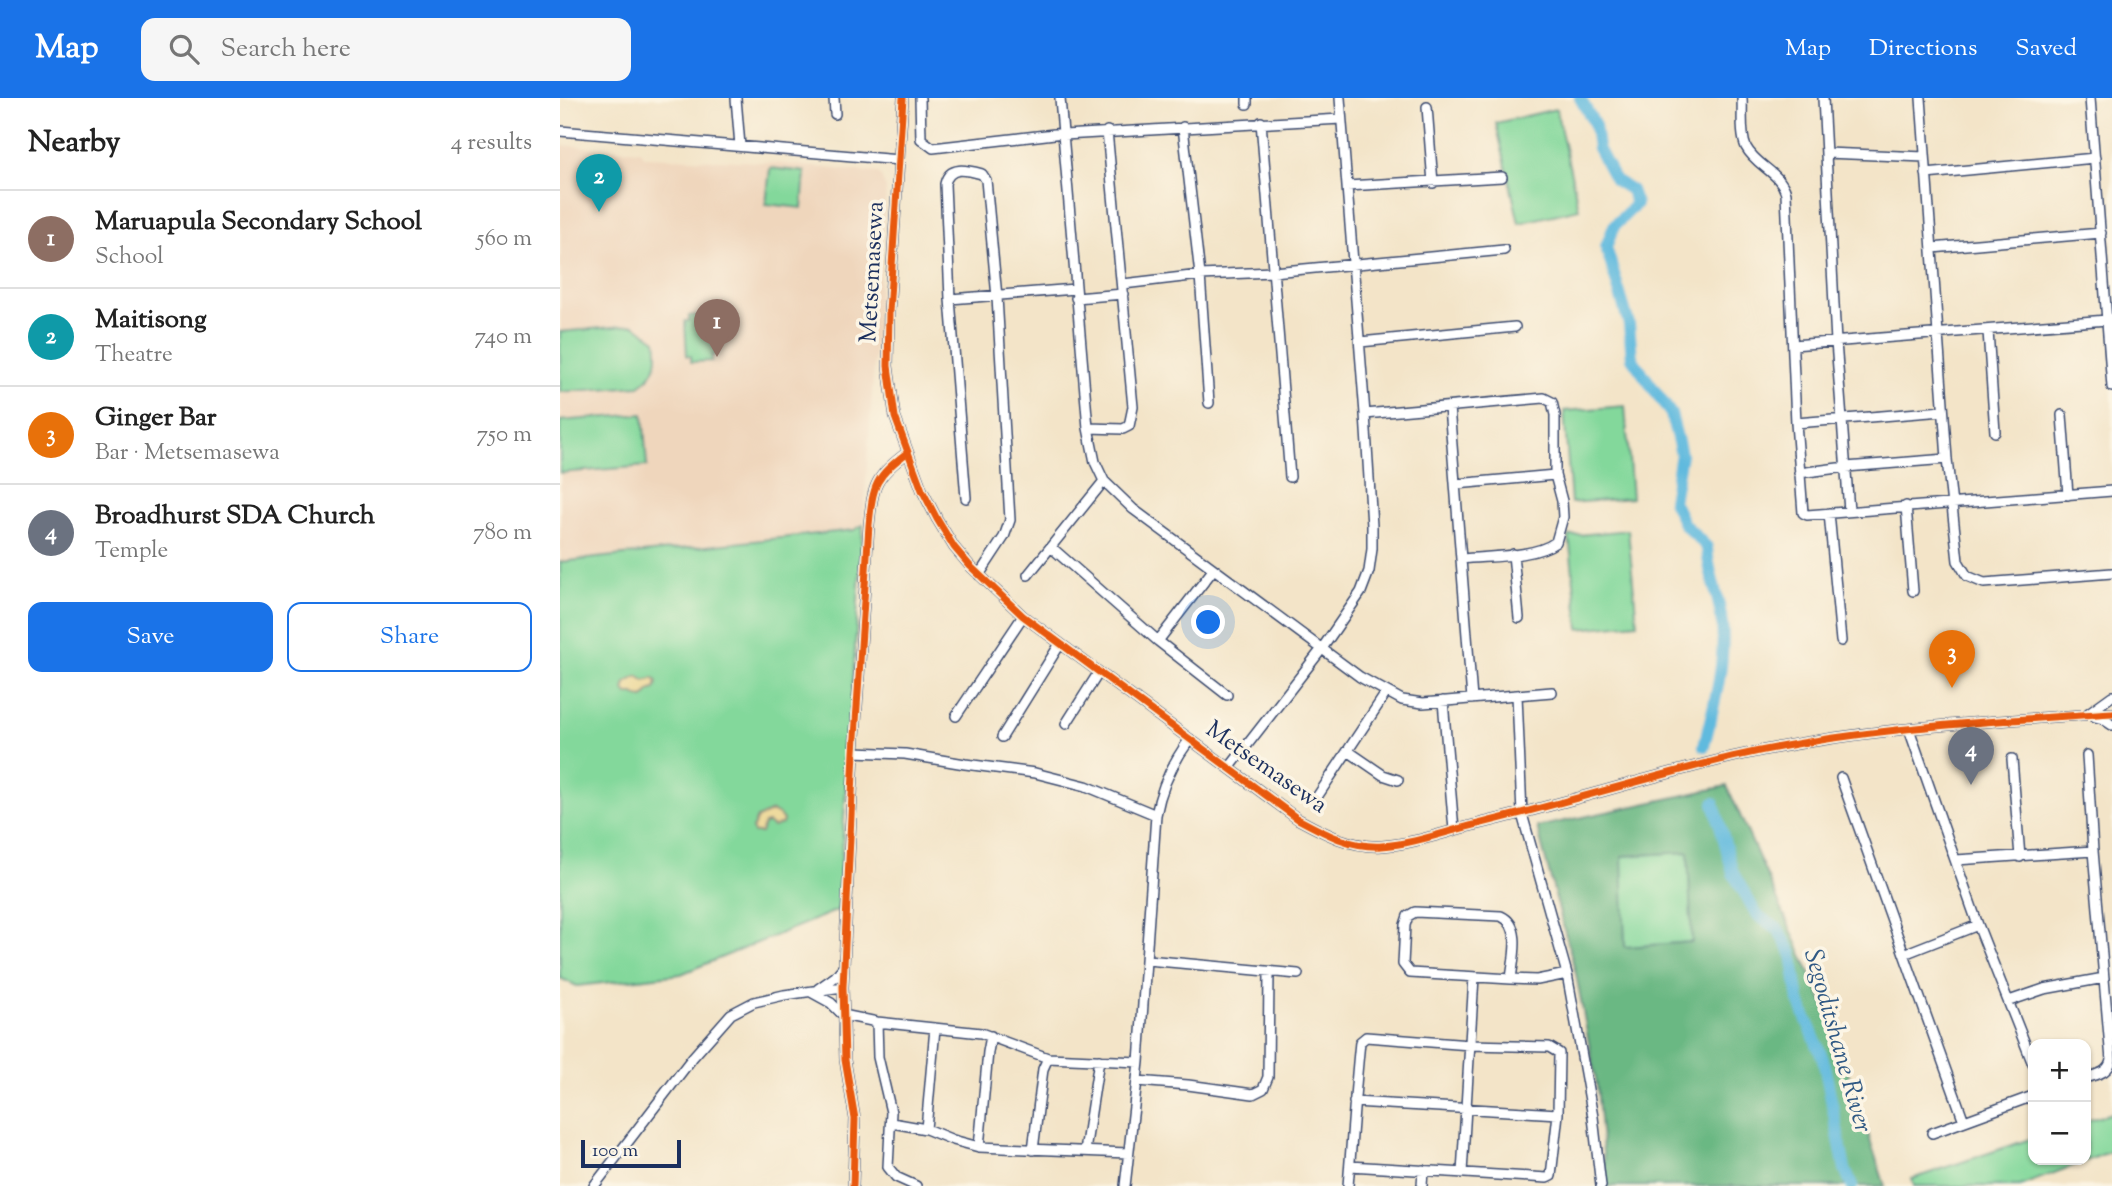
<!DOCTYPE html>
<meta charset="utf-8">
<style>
:root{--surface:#fff;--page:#f6f6f6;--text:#222;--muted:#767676;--line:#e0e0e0;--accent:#1a73e8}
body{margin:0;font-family:"Sorts Mill Goudy",serif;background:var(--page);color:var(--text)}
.controls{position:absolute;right:21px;bottom:21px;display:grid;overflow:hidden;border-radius:14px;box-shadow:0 2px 5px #0004}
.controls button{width:63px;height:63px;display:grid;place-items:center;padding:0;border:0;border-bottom:2px solid var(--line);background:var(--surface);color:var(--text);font:35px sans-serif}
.scale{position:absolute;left:21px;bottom:18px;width:100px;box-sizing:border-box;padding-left:7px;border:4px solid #1b2f5e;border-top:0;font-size:19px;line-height:24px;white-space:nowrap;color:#1b2f5e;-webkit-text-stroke:5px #fcf5e5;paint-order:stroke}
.you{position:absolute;left:649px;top:525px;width:24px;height:24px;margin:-18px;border:5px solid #fff;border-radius:50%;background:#1a73e8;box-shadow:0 0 0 10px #1a73e833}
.badge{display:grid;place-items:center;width:46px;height:46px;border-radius:50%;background:var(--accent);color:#fff;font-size:23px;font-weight:700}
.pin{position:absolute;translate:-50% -58px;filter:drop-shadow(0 2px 4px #0008)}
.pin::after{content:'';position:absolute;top:37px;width:24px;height:21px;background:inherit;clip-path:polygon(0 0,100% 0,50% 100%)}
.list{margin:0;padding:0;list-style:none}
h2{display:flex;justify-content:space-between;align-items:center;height:91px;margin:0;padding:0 28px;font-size:30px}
h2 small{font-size:23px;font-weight:400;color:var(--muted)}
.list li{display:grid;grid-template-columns:46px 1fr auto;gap:21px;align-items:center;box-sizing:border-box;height:98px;padding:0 28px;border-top:2px solid var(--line)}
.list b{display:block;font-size:26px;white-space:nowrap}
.list p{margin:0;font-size:23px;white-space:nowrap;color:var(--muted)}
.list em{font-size:23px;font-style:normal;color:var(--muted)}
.actions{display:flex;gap:14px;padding:21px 28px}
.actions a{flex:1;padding:16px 0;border:2px solid var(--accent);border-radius:14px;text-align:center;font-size:24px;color:var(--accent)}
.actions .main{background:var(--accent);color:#fff}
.icon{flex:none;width:38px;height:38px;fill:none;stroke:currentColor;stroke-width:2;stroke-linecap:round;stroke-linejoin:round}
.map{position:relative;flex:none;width:1552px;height:1088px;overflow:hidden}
header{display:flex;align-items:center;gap:42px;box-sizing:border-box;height:98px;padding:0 35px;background:var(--accent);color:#fff}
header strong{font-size:33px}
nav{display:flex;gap:38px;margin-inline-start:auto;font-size:24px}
.search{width:490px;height:63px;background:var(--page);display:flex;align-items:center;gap:18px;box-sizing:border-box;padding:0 24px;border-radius:14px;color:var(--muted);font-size:26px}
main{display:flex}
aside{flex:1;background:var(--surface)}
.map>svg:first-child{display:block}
.built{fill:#efd6bc}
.green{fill:#83d89b;stroke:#4f847c;stroke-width:2}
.forest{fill:#6ab883;stroke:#427470;stroke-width:2;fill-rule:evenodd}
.sand{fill:#eeda9e;stroke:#84847e;stroke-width:2}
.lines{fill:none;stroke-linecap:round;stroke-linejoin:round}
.river{stroke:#60bade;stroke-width:12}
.minor-casing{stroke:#3b4a6e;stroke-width:12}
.minor{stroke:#fff;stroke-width:9}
.cycleway-casing{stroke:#fcf5e5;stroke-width:11}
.cycleway{stroke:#e8590c;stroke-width:7}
.labels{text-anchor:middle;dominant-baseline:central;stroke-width:7;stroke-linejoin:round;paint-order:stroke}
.street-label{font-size:24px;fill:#1b2f5e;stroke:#fcf5e5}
.water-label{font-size:26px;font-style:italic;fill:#305984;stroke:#fcf5e5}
</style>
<header>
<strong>Map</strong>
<div class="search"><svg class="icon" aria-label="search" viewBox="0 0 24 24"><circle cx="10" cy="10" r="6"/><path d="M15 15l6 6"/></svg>Search here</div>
<nav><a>Map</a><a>Directions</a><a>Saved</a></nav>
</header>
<main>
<aside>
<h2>Nearby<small>4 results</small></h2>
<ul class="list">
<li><span class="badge" style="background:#8d6e63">1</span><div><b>Maruapula Secondary School</b><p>School</p></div><em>560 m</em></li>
<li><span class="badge" style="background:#0f9aa8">2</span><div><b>Maitisong</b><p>Theatre</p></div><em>740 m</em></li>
<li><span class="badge" style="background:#e8710a">3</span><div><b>Ginger Bar</b><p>Bar · Metsemasewa</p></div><em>750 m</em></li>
<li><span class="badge" style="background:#6b7280">4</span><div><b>Broadhurst SDA Church</b><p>Temple</p></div><em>780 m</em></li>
</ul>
<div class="actions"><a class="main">Save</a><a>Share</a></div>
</aside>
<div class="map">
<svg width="1552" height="1088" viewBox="0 0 1552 1088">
<rect width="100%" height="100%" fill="#fcf5e5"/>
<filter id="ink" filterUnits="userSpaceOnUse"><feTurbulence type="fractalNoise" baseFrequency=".0143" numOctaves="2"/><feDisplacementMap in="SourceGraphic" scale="14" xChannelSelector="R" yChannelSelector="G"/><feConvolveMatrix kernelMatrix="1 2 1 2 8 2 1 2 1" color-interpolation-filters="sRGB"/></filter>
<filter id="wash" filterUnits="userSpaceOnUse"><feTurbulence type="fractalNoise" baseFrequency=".00686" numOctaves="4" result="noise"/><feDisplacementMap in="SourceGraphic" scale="28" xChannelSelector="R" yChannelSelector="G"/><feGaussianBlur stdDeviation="1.57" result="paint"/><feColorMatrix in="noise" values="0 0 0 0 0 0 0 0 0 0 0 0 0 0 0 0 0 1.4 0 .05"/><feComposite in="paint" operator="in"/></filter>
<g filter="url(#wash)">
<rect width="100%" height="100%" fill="#f3e4c8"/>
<!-- built -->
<path class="built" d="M0,47l80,6 4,6 117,5 118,11 7,15 -23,337 -9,5 -294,32z"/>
<!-- green -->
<path class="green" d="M996,11l23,100 -60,14 -23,-100z
M210,70l35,4 -3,36 -36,-4z
M150,216v8h5l2,33h-5v6l-21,1v-6h-4l-2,-35h4v-5z
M74,227l22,15c3,20 1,34 -17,46l-79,6v-60z
M1065,308l7,92 -61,5 -7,-92z
M83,316l4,52 -87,7v-52z
M303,427l-25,385 -157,64 -104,12 -17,-8v-416l294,-32z
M1068,432l9,93 -58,6 -10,-93z
M1128,754l4,90 -67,5 -4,-91z
M1552,1015v38l-92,35h-106l-2,-7 121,-41v22h53v-39z"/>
<!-- forest -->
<path class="forest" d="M1167,688l104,234 54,166h-279l-9,-100 -21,-112 -39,-147zM1128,754l4,90 -67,5 -3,-91z"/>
<!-- sand -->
<path class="sand" d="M78,578l7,5 9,-3 3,4 -2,7 -6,2 -5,7 -6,-1 -4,-3h-7l-3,-4 2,-7z
M212,713l7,4 4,5 -1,4 -9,3 -5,-4 -4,1 -3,9h-7l-2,-4 5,-11z"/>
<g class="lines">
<!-- river -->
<path class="river" d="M1020,0l15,27 3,23 17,32 16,10 5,14 -22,22 -8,21 23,77 3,34 39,56 10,40 -8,47 11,23 23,23c1,26 12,49 15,75 4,41 -8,83 -18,124
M1154,705l19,70 24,42 21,14 14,25 7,47 24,58 22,110 7,17"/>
</g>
</g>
<g filter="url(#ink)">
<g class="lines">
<defs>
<path id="minor" d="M176,0l4,48
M274,0l1,16
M343,0l-14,214 -1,54 7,51 27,73 15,29 17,28 16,19 53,50 275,203c26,14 53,29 84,27 30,-2 60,-13 88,-20 88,-21 175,-48 262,-69 125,-29 253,-35 380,-44
M360,0l1,41 12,9 130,-15
M500,0l28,330 7,34 9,19 29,28 227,168 42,23 21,3 129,-11
M687,0v6
M1182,0c1,14 -2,36 4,49 10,19 34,25 40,46l10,230 7,90 4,2 305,-24
M1263,0l13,244 13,169
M1361,0l26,361 11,102 9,15 17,7 128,-10
M1530,0l22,289
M867,9l6,76
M701,24l29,355
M623,29l17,148 9,128
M0,33l339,29
M504,37l277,-16
M1266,55l99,4
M1366,76l169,-16
M787,88l155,-9
M1372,150l169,-15
M563,186l77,-9 73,-3 231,-22
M516,200l47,-4
M390,201l125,-10
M1428,233l7,101
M800,244l155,-15
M1233,247l314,-25
M889,309l23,292
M805,316l179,-16 8,4 3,13v60l7,26 1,16 -7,25c-22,16 -68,14 -94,17
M1502,317l6,80
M1236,325l147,-12
M528,330l35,1 6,-3 4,-19 -26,-276
M1239,375l47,-6 101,-8
M896,386l99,-9
M406,400l-16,-199 -5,-115c4,-19 22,-14 37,-10l4,6 11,117 13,223 -6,17 -25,38
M1346,408l7,85
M1269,415l12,128
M491,449l107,94 69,54
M953,456l6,64
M468,477l76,-94
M598,543l55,-71
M957,597l5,119 45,160 26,143 8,69
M883,603l11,129
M1527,616l25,-18
M396,618l67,-100
M1535,619l8,2 9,6
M506,626l33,-52
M1349,631l69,196 55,139
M442,639l58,-93
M788,653l35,24 15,5
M294,654l51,2 60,10 70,9 51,13 70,29
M1452,661l8,98
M670,669l91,-117 40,-58 8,-21 3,-22v-23l-7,-112 -25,-316
M1281,680l123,343
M755,702l71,-107
M1396,762l137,-9
M855,814l86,4c22,10 12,43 10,63l-101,-6 -7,-9 2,-39 3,-9z
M1344,856l74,-29
M587,862l151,14
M951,881l26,1 30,-6
M258,891l17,-12 9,-11
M251,894l20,11 12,12 34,7 104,11 67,25
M1449,903l35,-12 60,-11
M317,924l1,35 13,55 -3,55 8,10 20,9
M1526,980c11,-4 23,-5 25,-18l-18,-209 -6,-96
M577,983l51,4 65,9 10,-5 5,-12 1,-105
M794,1004l204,12
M332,1025l34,6 27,11 26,7 149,6
M366,1031l9,-101
M1372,1035l101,-37
M419,1049l9,-95 3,-16
M473,1052l10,-81 5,-11 91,4
M525,1053l14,-91
M902,1075l12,-196
M34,1088l99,-129 38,-43 23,-12 30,-7 59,-8
M293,1088l2,-67 -10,-59 -2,-73 11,-235 15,-227c4,-41 6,-48 39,-73
M565,1088l14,-124 17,-247c5,-28 17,-53 34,-76
M788,1088c4,-48 7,-96 12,-144l6,-5 104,8 79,2 10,6 -1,61 -7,62 -4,2 -197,-12
M862,1088l1,-16"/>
</defs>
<!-- minor casing -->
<use href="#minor" class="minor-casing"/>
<!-- minor -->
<use href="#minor" class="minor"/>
<defs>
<path id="cycleway" d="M343,0l-14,214 -1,54 7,51 27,73 15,29 17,28 16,19 53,50 275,203c26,14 53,29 84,27 30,-2 60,-13 88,-20 88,-21 175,-48 262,-69 125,-29 253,-35 380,-44
M293,1088l2,-67 -10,-59 -2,-73 11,-235 15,-227c4,-41 6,-48 39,-73"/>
</defs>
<!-- cycleway casing -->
<use href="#cycleway" class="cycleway-casing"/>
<!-- cycleway -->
<use href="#cycleway" class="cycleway"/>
</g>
</g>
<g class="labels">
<!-- street labels -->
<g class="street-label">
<text transform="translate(313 174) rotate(-87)">Metsemasewa</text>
<text transform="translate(706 670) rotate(35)">Metsemasewa</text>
</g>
<!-- water labels -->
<g class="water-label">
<text transform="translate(1277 943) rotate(74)">Segoditshane River</text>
</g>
</g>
</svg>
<div class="controls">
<button>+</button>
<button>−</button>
</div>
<div class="scale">100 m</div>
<div class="you"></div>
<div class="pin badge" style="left:157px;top:259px;background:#8d6e63">1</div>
<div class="pin badge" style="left:39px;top:114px;background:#0f9aa8">2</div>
<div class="pin badge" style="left:1392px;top:590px;background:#e8710a">3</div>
<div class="pin badge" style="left:1411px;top:687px;background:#6b7280">4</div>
</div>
</main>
